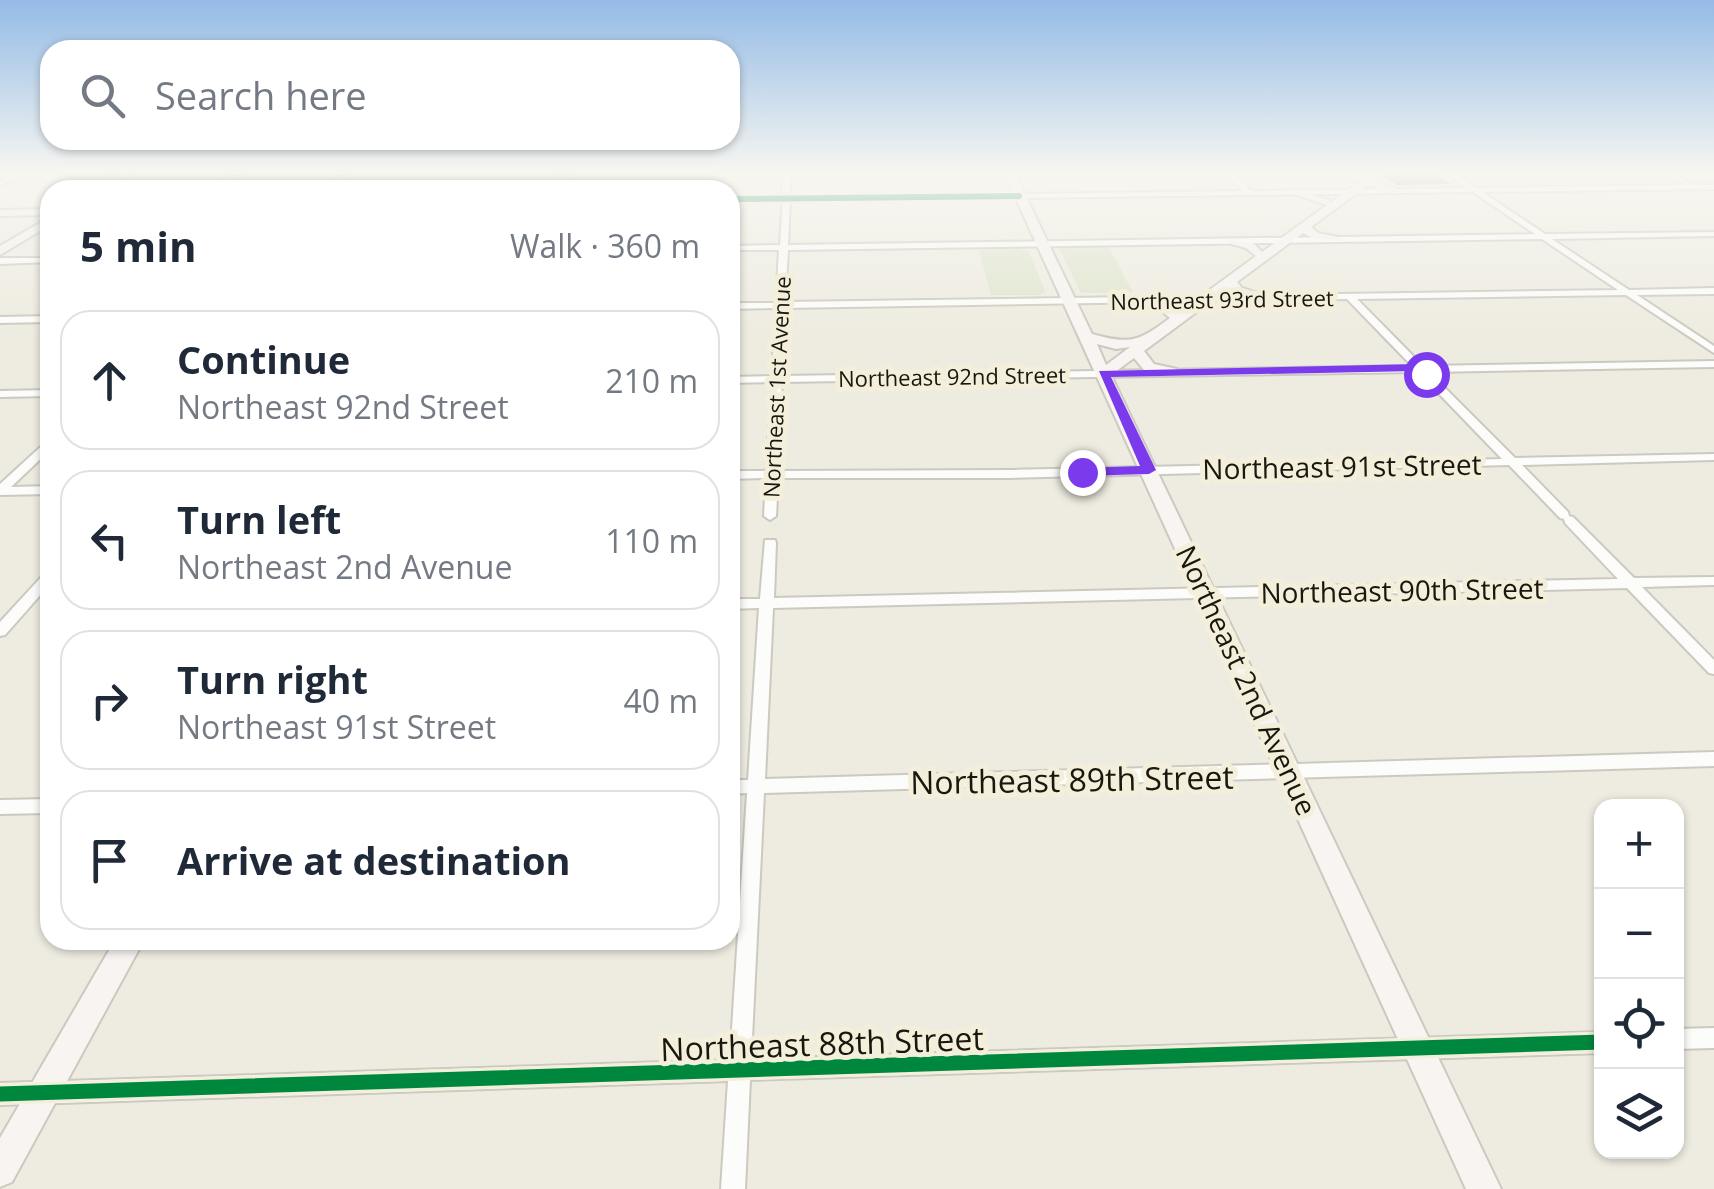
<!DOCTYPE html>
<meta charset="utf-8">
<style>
:root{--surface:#fff;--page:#f6f6f7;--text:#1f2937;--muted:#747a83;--line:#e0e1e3}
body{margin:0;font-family:"Open Sans",sans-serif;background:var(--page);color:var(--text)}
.controls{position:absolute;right:30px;bottom:30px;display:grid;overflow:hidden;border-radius:20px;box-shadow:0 2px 8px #0004}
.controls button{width:90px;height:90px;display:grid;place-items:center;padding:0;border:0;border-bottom:2px solid var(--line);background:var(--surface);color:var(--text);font:50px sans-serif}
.stop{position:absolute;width:30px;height:30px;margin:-22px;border:8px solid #7c3aed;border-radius:50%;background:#fff}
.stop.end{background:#7c3aed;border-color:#fff;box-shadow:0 2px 10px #0008}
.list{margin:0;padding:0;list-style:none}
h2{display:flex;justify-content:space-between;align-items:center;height:130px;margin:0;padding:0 40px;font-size:42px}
h2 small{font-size:32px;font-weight:400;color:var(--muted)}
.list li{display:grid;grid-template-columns:65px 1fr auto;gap:30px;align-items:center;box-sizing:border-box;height:140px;margin:0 20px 20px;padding:0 20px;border:2px solid var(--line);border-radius:30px}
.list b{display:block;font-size:38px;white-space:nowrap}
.list p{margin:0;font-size:32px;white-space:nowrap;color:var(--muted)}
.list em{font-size:32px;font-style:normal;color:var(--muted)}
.icon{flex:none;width:55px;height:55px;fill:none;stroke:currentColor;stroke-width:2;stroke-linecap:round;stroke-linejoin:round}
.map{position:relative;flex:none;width:1714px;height:1189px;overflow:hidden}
.search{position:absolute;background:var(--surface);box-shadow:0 2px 8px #0004;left:40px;top:40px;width:700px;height:110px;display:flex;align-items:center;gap:25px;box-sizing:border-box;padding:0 35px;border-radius:30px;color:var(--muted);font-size:38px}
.panel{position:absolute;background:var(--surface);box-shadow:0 2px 8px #0004;left:40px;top:180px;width:700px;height:770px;border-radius:30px}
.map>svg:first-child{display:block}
.green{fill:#dee5cd}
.building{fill:#8a8980}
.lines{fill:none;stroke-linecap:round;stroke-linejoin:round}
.street-casing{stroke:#cbc9c0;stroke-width:4}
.secondary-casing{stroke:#cbc9c0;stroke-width:4}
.street{fill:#fcfcfa;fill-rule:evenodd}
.secondary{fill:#f7f4f1;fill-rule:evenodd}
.cycleway-far1-casing{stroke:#f4efda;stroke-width:10}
.cycleway-casing{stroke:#f4efda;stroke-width:21}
.cycleway-far1{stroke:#00873e;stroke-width:6}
.cycleway{stroke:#00873e;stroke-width:15}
.route{fill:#7c3aed}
.labels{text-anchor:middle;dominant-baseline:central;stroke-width:10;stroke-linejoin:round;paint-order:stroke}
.far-street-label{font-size:22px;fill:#191710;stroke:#f4efda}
.street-label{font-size:28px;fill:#191710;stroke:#f4efda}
.near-street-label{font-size:32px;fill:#191710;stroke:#f4efda}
</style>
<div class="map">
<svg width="1714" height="1189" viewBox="0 0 1714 1189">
<rect width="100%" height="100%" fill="#eeece0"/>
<!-- green -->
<path class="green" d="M1062,246h46l25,46 -52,1 -22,-45z
M1019,249l10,3 16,39 -5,4h-49l-12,-45z"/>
<!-- building -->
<path class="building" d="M1388,172h46l17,12 -54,1 -13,-8z"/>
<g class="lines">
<defs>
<path id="street" d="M17,172h9l-26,14v-5z
M234,172h8l-22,18h-9z
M344,172h7l-18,18h-8z
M784,172h6v19l-4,2 -4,-2z
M1226,172h7l18,19 215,-3 -22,-16h8l24,16 210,-3 -23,-13h9l22,13h20v4l-232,3 63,42 169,-2v4l-162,3 77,51 85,-2v6l-77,1 77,51v7l-88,-58 -269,4 66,67 291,-5v6l-285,5 86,86 199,-4v6l-192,5 46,47 1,4 4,1 61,61 80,-1v8l-72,2 72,73v14l-5,-1 -82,-85 -854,20 -8,171 949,-27v14l-950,27 -13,266 851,-27v21l-852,27 -5,109h-24l7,-108 -728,24v-22l730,-23 17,-267 -17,1v-14h18l11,-172 -29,1v-10h30l5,-59h10l1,3 -2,55 844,-19 -53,-56 -1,-4 -4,-1 -51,-53 -499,13h-232l-2,38 -6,4 -6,-4 2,-38 -36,1v-8h36l6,-89 -42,1v-6l42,-1 4,-68 -46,1v-6h46l3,-53h-49v-4l50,-1 3,-48 7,2 -2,46 747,-11 -62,-42 -454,6 -4,-2 4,-2 224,-3zM1542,239l76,51 -833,12 3,-52zM1347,299l65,67 -630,10 3,-68zM1418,372l84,87 -492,11 -232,1 4,-89z
M0,258h50v4l-50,2z
M50,316v6l-50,1v-6z
M50,390v6l-50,1v-6z
M50,441v9l-39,37 39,-1v8l-50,1v-11l46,-42z
M50,572v12l-45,51 -5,1v-14l45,-49z
M50,799v14l-50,1v-14z
M1714,1028v20l-38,1v-20z"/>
<path id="secondary" d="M119,172h13l-26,18h-12z
M563,172h10l-10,18h-10z
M1004,172h10l78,162c39,11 47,7 78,-16l-11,-9 -28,-6v-6l37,6 10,10 78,-57 -10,-8 -18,-5v-4l26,5 8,8 65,-47 -32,-11v-4l34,10 1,3 42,-31h12l-10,8 27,11 -5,3 -28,-9 -57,42 7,6 20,4v4l-23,-2 -12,-6 -66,49 5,6 22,7v6l-32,-7 -3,-6 -85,63 10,13 23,5v6l-33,-5 -10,-12 -23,17 390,814h-35l-450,-990 -286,3v-6l283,-3zM1097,344l19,5 14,-2 -24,18z
M50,209v6l-50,1v-6z
M50,217v8l-50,30v-9z
M115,940h29l-132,242 -12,5v-49z"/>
</defs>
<!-- street casing -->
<use href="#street" class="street-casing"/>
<!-- secondary casing -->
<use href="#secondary" class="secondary-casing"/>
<!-- street -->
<use href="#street" class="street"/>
<!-- secondary -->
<use href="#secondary" class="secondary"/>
<defs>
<path id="cycleway-far1" d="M730,199l289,-3"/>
<path id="cycleway" d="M0,1094l1602,-52"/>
</defs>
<!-- cycleway-far1 casing -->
<use href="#cycleway-far1" class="cycleway-far1-casing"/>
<!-- cycleway casing -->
<use href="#cycleway" class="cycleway-casing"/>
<!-- cycleway-far1 -->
<use href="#cycleway-far1" class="cycleway-far1"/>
<!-- cycleway -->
<use href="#cycleway" class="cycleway"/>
</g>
<!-- sky -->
<linearGradient id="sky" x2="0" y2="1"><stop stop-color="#94bbe6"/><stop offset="0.51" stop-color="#f7f6f1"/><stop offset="1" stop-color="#f7f6f1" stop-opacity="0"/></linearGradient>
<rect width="1714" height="339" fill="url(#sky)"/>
<!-- route -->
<path class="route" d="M1420,364l10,7v5l-13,-5 -306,6 45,93 -7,4 -67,2 -7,-4 7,-4 58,-2 -41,-95z"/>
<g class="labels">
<!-- far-street labels -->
<g class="far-street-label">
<text transform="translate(1222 299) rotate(-1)">Northeast 93rd Street</text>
<text transform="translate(952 376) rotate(-1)">Northeast 92nd Street</text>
<text transform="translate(776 387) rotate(-87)">Northeast 1st Avenue</text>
</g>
<!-- street labels -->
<g class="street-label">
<text transform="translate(1342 466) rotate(-1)">Northeast 91st Street</text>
<text transform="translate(1402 590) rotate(-1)">Northeast 90th Street</text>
<text transform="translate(1247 680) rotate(65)">Northeast 2nd Avenue</text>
</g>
<!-- near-street labels -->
<g class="near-street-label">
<text transform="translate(1072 779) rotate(-1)">Northeast 89th Street</text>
<text transform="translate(822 1043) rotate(-2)">Northeast 88th Street</text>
</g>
</g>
</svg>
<div class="controls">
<button>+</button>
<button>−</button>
<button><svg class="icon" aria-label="locate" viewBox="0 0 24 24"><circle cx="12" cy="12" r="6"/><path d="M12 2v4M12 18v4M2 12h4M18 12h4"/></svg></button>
<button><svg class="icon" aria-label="layers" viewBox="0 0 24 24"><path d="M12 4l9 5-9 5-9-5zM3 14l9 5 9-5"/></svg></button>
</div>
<div class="stop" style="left:1426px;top:374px"></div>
<div class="stop end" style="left:1082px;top:472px"></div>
<div class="search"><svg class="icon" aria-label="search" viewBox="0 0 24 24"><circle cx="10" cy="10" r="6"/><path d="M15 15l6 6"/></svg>Search here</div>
<section class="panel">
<h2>5 min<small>Walk · 360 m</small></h2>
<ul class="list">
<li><svg class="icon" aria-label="ahead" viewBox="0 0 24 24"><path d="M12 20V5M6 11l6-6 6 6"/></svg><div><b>Continue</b><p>Northeast 92nd Street</p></div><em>210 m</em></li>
<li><svg class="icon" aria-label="left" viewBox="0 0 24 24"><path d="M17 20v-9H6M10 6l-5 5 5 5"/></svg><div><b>Turn left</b><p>Northeast 2nd Avenue</p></div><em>110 m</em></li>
<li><svg class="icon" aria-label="right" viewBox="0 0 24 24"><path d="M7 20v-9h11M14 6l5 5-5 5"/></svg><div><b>Turn right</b><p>Northeast 91st Street</p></div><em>40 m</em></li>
<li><svg class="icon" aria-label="arrive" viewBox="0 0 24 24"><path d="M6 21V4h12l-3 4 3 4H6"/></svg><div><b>Arrive at destination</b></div></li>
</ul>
</section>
</div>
